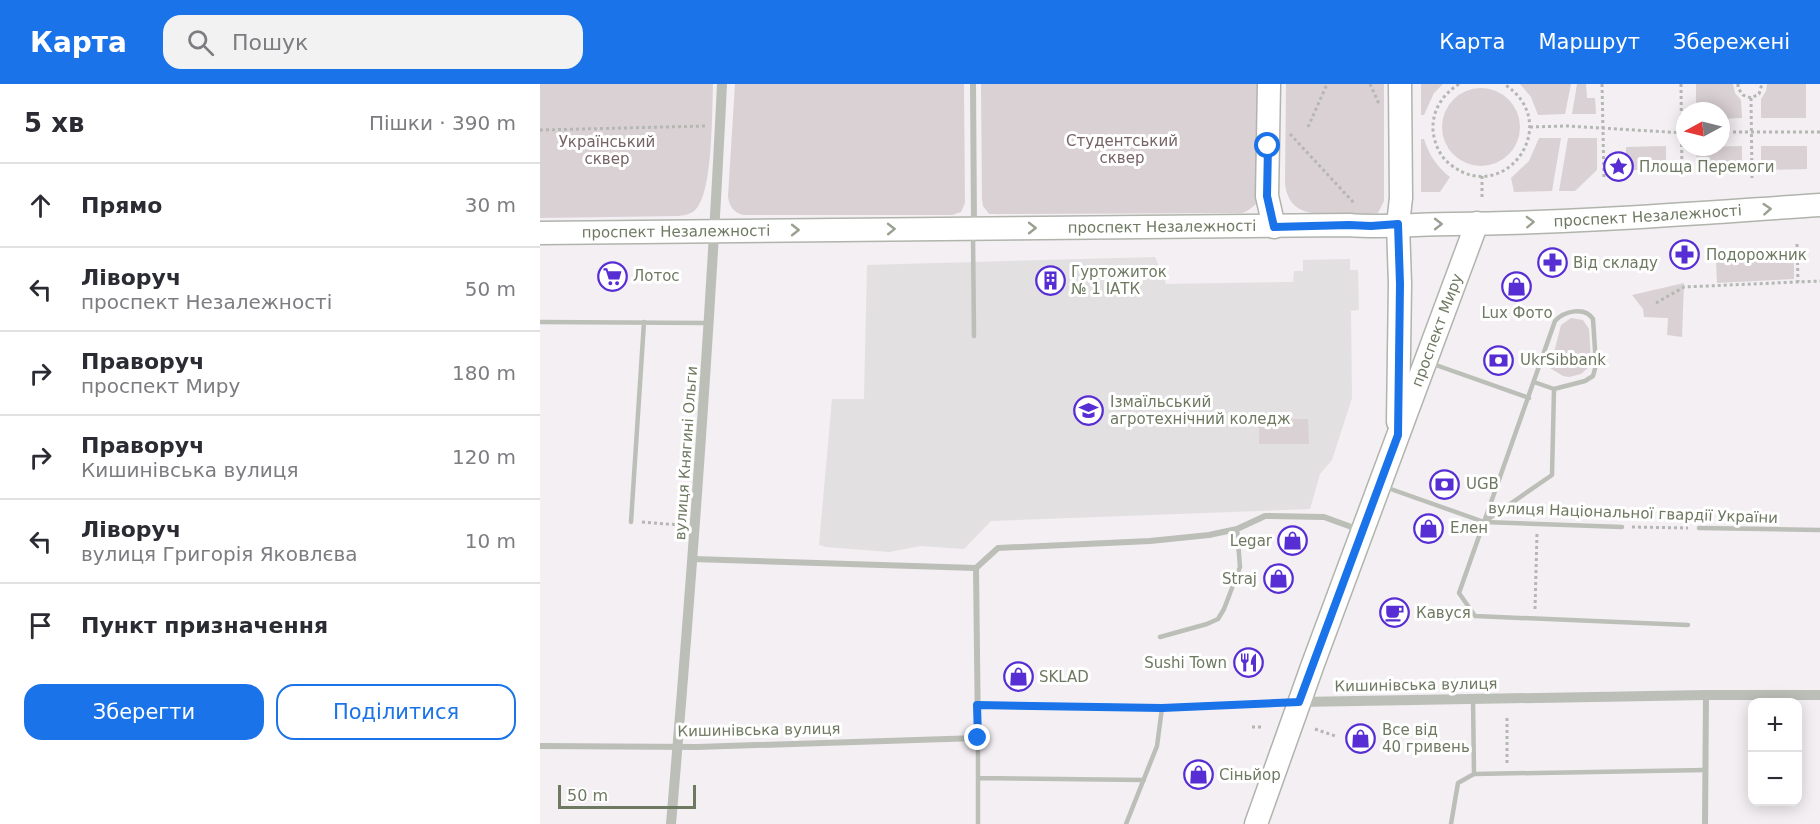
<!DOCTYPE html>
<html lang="uk">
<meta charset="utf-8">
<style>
:root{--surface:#fff;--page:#f2f2f3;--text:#2b2b33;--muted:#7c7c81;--line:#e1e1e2;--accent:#1a73e8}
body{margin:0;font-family:"DejaVu Sans",sans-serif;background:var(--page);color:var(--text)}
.controls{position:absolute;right:18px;bottom:18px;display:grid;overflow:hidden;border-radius:12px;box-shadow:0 3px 15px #0003}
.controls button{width:54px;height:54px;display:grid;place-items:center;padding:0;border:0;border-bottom:2px solid var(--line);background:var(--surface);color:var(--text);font:30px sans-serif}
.compass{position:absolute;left:1136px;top:18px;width:54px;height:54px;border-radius:50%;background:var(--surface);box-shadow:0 3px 15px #0003;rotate:263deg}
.scale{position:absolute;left:18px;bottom:15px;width:138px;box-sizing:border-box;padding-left:6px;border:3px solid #6e7961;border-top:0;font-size:16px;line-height:21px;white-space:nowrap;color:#6e7961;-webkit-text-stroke:4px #fff;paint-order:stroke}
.stop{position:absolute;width:18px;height:18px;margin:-14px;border:4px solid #1a73e8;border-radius:50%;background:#fff}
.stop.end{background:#1a73e8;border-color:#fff;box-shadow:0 2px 6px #0008}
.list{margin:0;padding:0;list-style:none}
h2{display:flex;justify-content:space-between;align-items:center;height:78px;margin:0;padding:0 24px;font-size:26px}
h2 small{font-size:20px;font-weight:400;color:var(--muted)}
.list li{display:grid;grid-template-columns:39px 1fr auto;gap:18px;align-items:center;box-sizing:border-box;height:84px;padding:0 24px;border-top:2px solid var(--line)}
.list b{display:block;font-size:22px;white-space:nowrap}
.list p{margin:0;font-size:20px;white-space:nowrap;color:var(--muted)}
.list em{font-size:20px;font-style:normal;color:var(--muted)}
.actions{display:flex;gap:12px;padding:18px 24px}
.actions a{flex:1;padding:14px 0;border:2px solid var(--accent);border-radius:18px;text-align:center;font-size:21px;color:var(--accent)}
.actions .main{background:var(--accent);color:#fff}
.icon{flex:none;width:33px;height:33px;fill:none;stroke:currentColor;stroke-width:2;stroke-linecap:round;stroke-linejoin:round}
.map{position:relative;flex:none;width:1280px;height:740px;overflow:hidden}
header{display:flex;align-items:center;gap:36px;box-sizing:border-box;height:84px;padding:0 30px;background:var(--accent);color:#fff}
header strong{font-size:28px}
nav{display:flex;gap:33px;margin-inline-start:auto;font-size:21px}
.search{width:420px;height:54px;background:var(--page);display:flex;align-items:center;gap:15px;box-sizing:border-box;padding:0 21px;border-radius:18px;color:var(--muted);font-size:22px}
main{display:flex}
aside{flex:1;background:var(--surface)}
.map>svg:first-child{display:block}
.built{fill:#e2e0e1}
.green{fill:#dad1d4}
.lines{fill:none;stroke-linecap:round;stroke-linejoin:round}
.primary-casing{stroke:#b0b4ac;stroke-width:25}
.path{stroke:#b5b8b2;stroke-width:3;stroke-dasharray:3 3;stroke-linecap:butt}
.service{stroke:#bcbfb8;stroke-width:4.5}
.minor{stroke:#bcbfb8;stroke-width:6}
.tertiary{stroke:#bcbfb8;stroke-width:10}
.primary{stroke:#fff;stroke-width:22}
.oneway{stroke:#9aa190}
.route{stroke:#1a73e8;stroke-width:8}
.labels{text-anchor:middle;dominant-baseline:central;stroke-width:6;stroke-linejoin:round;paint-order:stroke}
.park-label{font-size:15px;fill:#766366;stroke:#fff}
.poi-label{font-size:15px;fill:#6e7961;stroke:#fff;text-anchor:start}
.street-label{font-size:15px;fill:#6e7961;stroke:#fff}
</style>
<header>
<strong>Карта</strong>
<div class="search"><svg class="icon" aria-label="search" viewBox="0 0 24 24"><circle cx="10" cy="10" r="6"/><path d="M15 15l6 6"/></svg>Пошук</div>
<nav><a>Карта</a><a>Маршрут</a><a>Збережені</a></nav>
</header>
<main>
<aside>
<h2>5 хв<small>Пішки · 390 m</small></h2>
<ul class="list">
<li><svg class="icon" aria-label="ahead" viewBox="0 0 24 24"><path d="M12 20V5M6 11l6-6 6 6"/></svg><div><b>Прямо</b></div><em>30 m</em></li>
<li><svg class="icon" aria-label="left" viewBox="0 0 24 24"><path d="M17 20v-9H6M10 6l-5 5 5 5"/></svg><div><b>Ліворуч</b><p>проспект Незалежності</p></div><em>50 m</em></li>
<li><svg class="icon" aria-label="right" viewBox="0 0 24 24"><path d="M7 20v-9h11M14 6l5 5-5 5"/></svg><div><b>Праворуч</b><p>проспект Миру</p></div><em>180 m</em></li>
<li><svg class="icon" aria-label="right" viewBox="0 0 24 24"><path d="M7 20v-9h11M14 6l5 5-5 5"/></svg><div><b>Праворуч</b><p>Кишинівська вулиця</p></div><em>120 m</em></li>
<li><svg class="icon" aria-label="left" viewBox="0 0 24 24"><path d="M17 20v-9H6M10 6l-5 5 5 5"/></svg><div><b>Ліворуч</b><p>вулиця Григорія Яковлєва</p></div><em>10 m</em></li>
<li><svg class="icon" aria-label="arrive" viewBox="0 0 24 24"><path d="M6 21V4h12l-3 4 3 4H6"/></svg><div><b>Пункт призначення</b></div></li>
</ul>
<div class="actions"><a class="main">Зберегти</a><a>Поділитися</a></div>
</aside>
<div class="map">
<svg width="1280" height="740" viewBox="0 0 1280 740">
<rect width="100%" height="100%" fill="#f3eff3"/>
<!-- built -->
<path class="built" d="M615,173l11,27 127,-2 1,-11h9v-11l47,-1v11h8l1,40 -8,1 1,87 -20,62 -12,14 -10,35 -319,12 -27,28 -43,-3 -32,6 -63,-5 -7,-2 13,-146h32l3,-134z"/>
<!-- green -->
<path class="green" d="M0,0h173c-1,26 0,108 -17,125 -4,5 -11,6 -17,7l-139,2z
M195,0h229l1,119 -4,9 -9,3h-209c-10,-3 -14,-9 -15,-19z
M441,0h278l5,114c-9,5 -12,12 -22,15l-253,1 -6,-8 -1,-7z
M746,0h98v117l-6,12c-12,2 -26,0 -38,1 -26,0 -51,2 -55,-30z
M881,0h22l-9,9 -10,22h-3z
M980,0h51l-6,30 -27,1 -7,-18z
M1037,0h9l1,14h8l1,16h-24z
M1156,0h37l2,9 6,7 1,18 -21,1v-8h-25z
M1227,0h39v34h-45v-19l5,-8z
M902 43a39 39 0 1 1 78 0a39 39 0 1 1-78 0Z
M999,54h22l-9,53 -38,1 -3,-14 18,-17z
M1028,54h29v32l-22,21h-16z
M881,55h3c5,16 13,28 26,38l-10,15h-19z
M1126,62v24h-40v-23z
M1202,62v24h-45l-1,-23z
M1221,62h46v23l-46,1z
M1197,170v5l57,-1v21l-77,4 -1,-21 7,-7z
M1144,199l-2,54 -15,-2 1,-17 -24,-1 -1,-8 -11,-14z
M1031,234l12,2 6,9 2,33 -2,5 -8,7 -12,3 -6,-1 -13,-8 11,-43z
M719,335h49l1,25h-50z"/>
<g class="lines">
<defs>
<g id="primary">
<path d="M729,0l-2,112 7,31"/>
<path id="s1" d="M0,149l809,-8c35,3 70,-1 105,-1 122,-1 244,-11 366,-19"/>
<path d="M858,338l2,-138 -2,-60 3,-26 -1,-114"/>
<path id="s2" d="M716,740l57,-160 164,-441"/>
</g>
</defs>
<!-- primary casing -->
<use href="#primary" class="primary-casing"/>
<!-- path -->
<path class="path" d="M830,0l9,20
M919,0c-16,10 -27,26 -26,46 1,13 7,27 18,35 54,42 114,-42 53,-81
M1062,0l2,95
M1141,0l1,94
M1198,0v4l5,7 8,3 8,-4 3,-10
M1211,14l1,80
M768,43l19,-43
M990,43l37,-1 118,7
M0,46l166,-4
M1181,48h99
M750,50l64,69
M942,92v24
M1257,160l1,38
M1116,219l28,-16 136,-6
M102,438l38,3
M1092,443l56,1
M995,525l2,-75
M967,634v46
M712,643h10
M775,645l20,7"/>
<!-- service -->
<path class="service" d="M433,152l1,100
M0,238l167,1
M893,280l96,34
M994,298l20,7 31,-8 8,-5 3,-11 -3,-46c-8,-13 -29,-8 -38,2l-96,272 16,23 213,9
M845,403l99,35 138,5
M91,438l13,-200
M944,438l68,-47 2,-86
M1159,444l121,2
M620,553l47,-13 11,-5 6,-10 16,-42 -3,-38
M933,615l1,75
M438,654v86
M438,694l166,2
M586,740l31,-78 5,-38
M911,740l7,-41 16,-9 231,-4"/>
<!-- minor -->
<path class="minor" d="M433,0l1,140
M153,475l283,9 22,-20 152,-7 59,-6 28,-6 28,-13 59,1 33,12
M437,621l185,3 131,-6
M0,662l157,1 281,-9 -2,-170
M1165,740l1,-129"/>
<!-- tertiary -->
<path class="tertiary" d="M760,618l406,-7h114
M131,740c21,-247 39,-493 51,-740"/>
<!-- primary -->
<use href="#primary" class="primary"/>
</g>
<!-- one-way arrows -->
<defs><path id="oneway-chevron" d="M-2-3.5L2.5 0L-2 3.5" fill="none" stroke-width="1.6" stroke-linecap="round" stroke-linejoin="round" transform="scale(1.5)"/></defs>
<g class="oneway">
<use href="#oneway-chevron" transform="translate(1227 125) rotate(-4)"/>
<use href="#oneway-chevron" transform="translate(990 138) rotate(-2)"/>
<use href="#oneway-chevron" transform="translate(898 140)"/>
<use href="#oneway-chevron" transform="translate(492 144)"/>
<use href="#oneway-chevron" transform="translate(351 145) rotate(-1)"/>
<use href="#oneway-chevron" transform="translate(255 146)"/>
</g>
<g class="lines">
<!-- route -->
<path class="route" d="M438,654l-1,-33 185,3 137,-6 99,-267 2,-151 -2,-60 -27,2 -22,-1 -75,2 -7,-31 1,-50"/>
</g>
<!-- icons -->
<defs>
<symbol id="sight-ring" viewBox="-11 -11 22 22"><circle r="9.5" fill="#fff" stroke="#572ed4" stroke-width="1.5"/><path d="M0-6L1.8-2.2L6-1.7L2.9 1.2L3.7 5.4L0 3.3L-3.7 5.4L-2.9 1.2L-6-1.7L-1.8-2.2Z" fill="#572ed4"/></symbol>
<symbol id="pharmacy-ring" viewBox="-11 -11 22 22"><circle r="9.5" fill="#fff" stroke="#572ed4" stroke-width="1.5"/><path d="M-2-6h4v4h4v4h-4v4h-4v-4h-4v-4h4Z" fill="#572ed4"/></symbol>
<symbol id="supermarket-ring" viewBox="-11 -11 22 22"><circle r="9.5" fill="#fff" stroke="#572ed4" stroke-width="1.5"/><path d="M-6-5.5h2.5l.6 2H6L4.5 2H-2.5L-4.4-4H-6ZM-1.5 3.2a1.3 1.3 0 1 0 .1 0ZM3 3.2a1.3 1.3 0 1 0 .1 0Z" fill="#572ed4"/></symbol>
<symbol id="building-ring" viewBox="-11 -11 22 22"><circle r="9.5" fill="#fff" stroke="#572ed4" stroke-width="1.5"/><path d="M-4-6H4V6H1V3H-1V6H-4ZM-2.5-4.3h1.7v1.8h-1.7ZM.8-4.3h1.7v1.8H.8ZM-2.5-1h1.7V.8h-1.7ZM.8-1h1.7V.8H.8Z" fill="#572ed4"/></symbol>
<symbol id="shop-ring" viewBox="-11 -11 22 22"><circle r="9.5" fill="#fff" stroke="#572ed4" stroke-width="1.5"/><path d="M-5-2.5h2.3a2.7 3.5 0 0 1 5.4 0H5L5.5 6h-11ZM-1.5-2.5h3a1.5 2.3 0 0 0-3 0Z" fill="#572ed4"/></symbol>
<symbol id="bank-ring" viewBox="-11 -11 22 22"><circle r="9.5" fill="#fff" stroke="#572ed4" stroke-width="1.5"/><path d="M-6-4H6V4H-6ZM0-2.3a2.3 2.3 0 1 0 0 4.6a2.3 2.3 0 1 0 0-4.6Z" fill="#572ed4"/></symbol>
<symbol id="university-ring" viewBox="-11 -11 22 22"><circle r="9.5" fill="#fff" stroke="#572ed4" stroke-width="1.5"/><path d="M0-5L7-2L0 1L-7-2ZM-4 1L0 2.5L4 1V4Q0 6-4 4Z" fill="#572ed4"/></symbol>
<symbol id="cafe-ring" viewBox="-11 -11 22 22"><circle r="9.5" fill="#fff" stroke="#572ed4" stroke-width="1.5"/><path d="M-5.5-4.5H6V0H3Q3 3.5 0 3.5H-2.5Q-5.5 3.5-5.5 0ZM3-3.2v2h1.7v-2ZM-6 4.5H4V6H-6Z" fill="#572ed4"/></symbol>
<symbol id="restaurant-ring" viewBox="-11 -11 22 22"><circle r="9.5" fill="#fff" stroke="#572ed4" stroke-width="1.5"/><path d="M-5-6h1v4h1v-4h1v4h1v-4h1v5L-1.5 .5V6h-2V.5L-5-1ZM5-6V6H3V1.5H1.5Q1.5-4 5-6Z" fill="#572ed4"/></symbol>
</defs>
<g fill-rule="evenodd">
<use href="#sight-ring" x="1062" y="66" width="33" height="33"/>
<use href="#pharmacy-ring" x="1128" y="154" width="33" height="33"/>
<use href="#pharmacy-ring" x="996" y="162" width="33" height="33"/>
<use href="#supermarket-ring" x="56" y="176" width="33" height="33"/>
<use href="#building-ring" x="494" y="180" width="33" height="33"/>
<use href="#shop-ring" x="960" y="186" width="33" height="33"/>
<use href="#bank-ring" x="942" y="260" width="33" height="33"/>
<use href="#university-ring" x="532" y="310" width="33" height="33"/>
<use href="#bank-ring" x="888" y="384" width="33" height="33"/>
<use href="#shop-ring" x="872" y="428" width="33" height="33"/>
<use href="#shop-ring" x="736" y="440" width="33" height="33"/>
<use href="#shop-ring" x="722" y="478" width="33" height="33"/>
<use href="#cafe-ring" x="838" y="512" width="33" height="33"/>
<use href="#restaurant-ring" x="692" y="562" width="33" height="33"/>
<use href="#shop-ring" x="462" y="576" width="33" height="33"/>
<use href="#shop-ring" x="804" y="638" width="33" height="33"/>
<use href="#shop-ring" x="642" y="674" width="33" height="33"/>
</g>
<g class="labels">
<!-- park labels -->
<g class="park-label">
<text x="582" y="57">Студентський<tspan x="582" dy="17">сквер</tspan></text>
<text x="67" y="58">Український<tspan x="67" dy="17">сквер</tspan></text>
</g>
<!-- poi labels -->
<g class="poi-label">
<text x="1099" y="83">Площа Перемоги</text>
<text x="1166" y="171">Подорожник</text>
<text x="1033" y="179">Від складу</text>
<text x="531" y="188">Гуртожиток<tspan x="531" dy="17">№ 1 ІАТК</tspan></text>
<text x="93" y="192">Лотос</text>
<text x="977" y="229" text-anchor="middle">Lux Фото</text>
<text x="980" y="276">UkrSibbank</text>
<text x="570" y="318">Ізмаїльський<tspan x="570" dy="17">агротехнічний коледж</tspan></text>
<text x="926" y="400">UGB</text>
<text x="910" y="444">Елен</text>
<text x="732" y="457" text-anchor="end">Legar</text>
<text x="717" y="495" text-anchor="end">Straj</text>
<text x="876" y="529">Кавуся</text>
<text x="687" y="579" text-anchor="end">Sushi Town</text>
<text x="499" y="593">SKLAD</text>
<text x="842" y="646">Все від<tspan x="842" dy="17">40 гривень</tspan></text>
<text x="679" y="691">Сіньйор</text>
</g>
<!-- street labels -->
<g class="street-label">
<text stroke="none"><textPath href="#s1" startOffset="1108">проспект Незалежності</textPath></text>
<text stroke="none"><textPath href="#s1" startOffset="622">проспект Незалежності</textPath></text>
<text stroke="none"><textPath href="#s1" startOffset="136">проспект Незалежності</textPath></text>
<text stroke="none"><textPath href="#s2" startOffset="526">проспект Миру</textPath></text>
<text transform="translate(146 369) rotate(-86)">вулиця Княгині Ольги</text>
<text transform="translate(1093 429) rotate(2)">вулиця Національної гвардії України</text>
<text transform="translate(876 601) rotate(-1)">Кишинівська вулиця</text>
<text transform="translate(219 646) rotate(-1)">Кишинівська вулиця</text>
</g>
</g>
</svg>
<div class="controls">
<button>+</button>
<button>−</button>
</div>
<svg class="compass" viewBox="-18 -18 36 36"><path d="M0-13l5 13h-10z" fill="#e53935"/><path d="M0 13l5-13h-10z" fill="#7c7c81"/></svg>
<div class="scale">50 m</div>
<div class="stop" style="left:728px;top:62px"></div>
<div class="stop end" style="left:438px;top:654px"></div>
</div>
</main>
